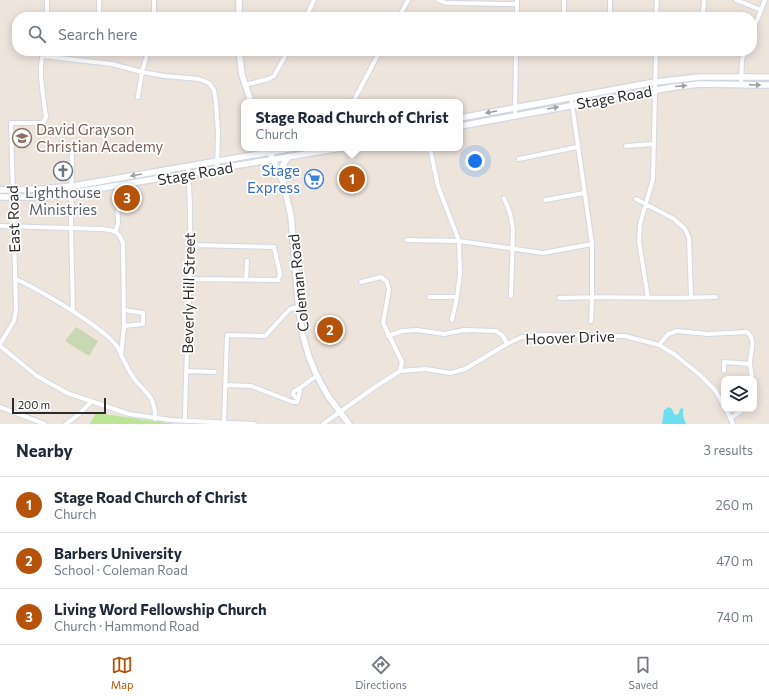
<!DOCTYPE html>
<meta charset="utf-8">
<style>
:root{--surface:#fff;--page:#f6f6f7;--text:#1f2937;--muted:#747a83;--line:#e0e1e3;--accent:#b45309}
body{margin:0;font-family:Commissioner,sans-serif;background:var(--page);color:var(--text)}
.controls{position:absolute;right:12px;bottom:12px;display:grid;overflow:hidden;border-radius:8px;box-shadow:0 2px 10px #0003}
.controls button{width:36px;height:36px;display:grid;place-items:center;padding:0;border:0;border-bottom:1px solid var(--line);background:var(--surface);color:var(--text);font:20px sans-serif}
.scale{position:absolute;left:12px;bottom:10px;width:94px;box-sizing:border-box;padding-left:4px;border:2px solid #2b2b2b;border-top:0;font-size:11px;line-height:14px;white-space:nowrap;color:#2b2b2b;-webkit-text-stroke:3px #fff;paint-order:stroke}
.you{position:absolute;left:475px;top:161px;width:14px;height:14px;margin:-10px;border:3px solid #fff;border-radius:50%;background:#1a73e8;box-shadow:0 0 0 6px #1a73e833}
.badge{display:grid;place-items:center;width:26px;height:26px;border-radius:50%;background:var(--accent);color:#fff;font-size:13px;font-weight:700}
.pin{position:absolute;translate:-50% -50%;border:2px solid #fff;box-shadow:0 1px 4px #0006}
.popup{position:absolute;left:241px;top:99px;width:222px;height:52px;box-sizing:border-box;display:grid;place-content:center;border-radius:8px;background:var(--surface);filter:drop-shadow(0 1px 3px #0005);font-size:13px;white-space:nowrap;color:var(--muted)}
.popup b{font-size:15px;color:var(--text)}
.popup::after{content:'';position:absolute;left:50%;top:100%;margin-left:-8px;border:8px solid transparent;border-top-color:var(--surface)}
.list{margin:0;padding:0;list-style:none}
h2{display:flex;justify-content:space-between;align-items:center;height:52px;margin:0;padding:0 16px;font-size:17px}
h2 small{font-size:13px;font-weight:400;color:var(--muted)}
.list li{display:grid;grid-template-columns:26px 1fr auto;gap:12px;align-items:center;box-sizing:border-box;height:56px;padding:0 16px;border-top:1px solid var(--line)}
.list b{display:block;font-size:15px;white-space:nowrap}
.list p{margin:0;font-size:13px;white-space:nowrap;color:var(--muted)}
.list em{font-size:13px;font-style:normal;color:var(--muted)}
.icon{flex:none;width:22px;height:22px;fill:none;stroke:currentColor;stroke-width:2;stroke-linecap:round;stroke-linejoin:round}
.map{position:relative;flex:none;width:769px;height:424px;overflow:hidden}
.search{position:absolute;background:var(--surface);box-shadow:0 2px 10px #0003;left:12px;right:12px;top:12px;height:44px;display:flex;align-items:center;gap:10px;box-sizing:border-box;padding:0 14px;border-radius:16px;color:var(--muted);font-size:15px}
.sheet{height:220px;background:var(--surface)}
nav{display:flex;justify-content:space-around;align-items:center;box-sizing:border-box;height:56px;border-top:1px solid var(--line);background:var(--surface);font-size:11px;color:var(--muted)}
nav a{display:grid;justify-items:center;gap:2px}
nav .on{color:var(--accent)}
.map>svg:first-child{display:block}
.green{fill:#bae597}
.cemetery{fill:#c9d8b3}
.water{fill:#6cdef2}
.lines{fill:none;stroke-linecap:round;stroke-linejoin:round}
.minor-casing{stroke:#d2d7e4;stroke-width:6}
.secondary-casing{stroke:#d2d7e4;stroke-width:8}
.minor{stroke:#fff;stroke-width:4}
.secondary{stroke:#fff;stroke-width:5.5}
.oneway{fill:#a0a0a0}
.labels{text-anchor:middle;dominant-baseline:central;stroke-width:3.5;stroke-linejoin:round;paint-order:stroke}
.street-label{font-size:15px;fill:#2b2b2b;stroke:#fff}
.education-label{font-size:15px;fill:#785e54;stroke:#fff;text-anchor:start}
.shop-label{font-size:15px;fill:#366cbe;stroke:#fff;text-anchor:end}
.worship-label{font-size:15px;fill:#5b616d;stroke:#fff}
</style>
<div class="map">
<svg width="769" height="424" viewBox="0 0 769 424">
<rect width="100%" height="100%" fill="#ede4dc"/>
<!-- green -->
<path class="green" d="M96,413l79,11h-85z"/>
<!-- cemetery -->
<path class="cemetery" d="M76,327l22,14 -9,15 -24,-15z"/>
<!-- water -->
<path class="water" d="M669,407l3,2 2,5 2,1 3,-2 1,-4 3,-1v8l3,8h-24l2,-14z"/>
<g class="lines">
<defs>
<path id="minor" d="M47,0v17
M99,0v13
M438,0l8,3 71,1
M736,0l25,10
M703,14l1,-14
M154,17v-17
M306,17l8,-17
M399,17l9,-17
M517,17v-17
M564,17v-17
M610,17v-17
M656,17l1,-17
M752,33l13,-33
M42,56l70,8 30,8 23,4 34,3 10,4 5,7 2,13 2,30 -1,37
M245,85l23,-6 6,-3 14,-25
M741,85l1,-25 3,-9
M138,97l4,-25 6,-21
M571,97l21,147v53l-1,24
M353,102l27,-51
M515,115l1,-64
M72,144l-1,84 2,83
M626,146l27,-2
M430,148l8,38 21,55 1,33 -3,23 -5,23
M519,159l58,-12
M504,198l6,15 3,16 -2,67
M636,199l38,20 11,10 4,9 2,60
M545,200l39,-7
M0,226l102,3c12,1 18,3 21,15l1,82 -3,29
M115,232l3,-8 -1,-38
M407,240l52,1 84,12 49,-9
M16,279c19,9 103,55 105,76 4,7 7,15 12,22 11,16 23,18 22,42
M189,279l89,1 2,-6 -6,-27 -84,-2
M246,280l1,-19
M361,282l20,-5 6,5 2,8 -6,33 19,39 -2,9
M429,297h28
M559,298c52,-2 104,1 157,-1
M648,298l-9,-57 1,-17 13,-45 3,-128
M124,326l19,-2v-11l-19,-3
M388,336l14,-5 15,-1 27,4 20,-4 32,1 7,5 4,8
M0,344l14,-23 2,-12 -5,-186h32l3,-6c-2,-18 -9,-49 -2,-66
M659,345l9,-11 9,-3 31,3 39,-2c10,9 3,19 3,31 0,5 2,10 2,16
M0,346l37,30 30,17 62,21 42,6 83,4
M186,371l29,1
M724,371v-9l26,2
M225,385l26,1 42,16
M295,397l-2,-3 1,-3c8,-3 15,-11 23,-15
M293,402h4l3,-11 -2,-2
M0,407l45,17
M726,409l7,15
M731,418l13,-9
M185,420c1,-84 9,-169 3,-254
M224,422l3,-87 38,1 25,-27 8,-2
M66,424l12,-9 13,-13
M323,424l52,-37 25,-16 26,-2 24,4 15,-4 42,-25 15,-7 17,-2 86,1 34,9 15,9 26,21 15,15 9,16"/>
<path id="secondary" d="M239,17v-17
M239,51l3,24 9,27
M460,118l195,-36 45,-5h69
M460,126l214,-39 26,-3 69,1
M268,148l15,34 8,34 8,95 3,21 7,25 8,19 11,20 21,28
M281,177l2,-12 5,-8
M0,190l43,-1 30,-3 221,-38
M0,197h44l28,-4 269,-45"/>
</defs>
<!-- minor casing -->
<use href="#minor" class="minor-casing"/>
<!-- secondary casing -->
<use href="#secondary" class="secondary-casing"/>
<!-- minor -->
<use href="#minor" class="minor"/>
<!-- secondary -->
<use href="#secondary" class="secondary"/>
</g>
<!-- one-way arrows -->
<defs><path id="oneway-solid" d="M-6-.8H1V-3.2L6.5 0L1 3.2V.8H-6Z"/></defs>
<g class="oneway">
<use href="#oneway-solid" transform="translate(755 85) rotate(1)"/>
<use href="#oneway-solid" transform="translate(681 86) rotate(-5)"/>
<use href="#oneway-solid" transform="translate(553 108) rotate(-10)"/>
<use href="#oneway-solid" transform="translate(491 112) rotate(169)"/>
<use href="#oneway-solid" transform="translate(136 175) rotate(170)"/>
</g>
<!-- icons -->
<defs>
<symbol id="school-ring" viewBox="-11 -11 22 22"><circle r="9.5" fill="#fff" stroke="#8d6e63" stroke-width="1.5"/><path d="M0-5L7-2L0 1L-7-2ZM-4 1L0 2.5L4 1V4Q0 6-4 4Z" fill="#8d6e63"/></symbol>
<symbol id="church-ring" viewBox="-11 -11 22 22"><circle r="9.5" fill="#fff" stroke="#6b7280" stroke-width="1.5"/><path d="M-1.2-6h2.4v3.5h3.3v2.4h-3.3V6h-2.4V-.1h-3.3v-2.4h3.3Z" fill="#6b7280"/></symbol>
<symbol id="supermarket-ring" viewBox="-11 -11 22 22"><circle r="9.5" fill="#fff" stroke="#3f7fe0" stroke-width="1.5"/><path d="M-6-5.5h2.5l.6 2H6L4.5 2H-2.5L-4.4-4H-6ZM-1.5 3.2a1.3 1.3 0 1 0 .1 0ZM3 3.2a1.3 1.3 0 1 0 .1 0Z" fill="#3f7fe0"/></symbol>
</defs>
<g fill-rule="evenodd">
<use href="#school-ring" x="11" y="127" width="22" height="22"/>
<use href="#church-ring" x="52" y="160" width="22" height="22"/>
<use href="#supermarket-ring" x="303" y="168" width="22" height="22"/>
</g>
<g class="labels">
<!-- street labels -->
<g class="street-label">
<text transform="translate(614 97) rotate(-10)">Stage Road</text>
<text transform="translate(195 173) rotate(-10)">Stage Road</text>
<text transform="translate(13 219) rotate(-92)">East Road</text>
<text transform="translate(298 283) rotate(-96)">Coleman Road</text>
<text transform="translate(188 293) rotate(-89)">Beverly Hill Street</text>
<text transform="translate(570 337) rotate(-2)">Hoover Drive</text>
</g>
<!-- education labels -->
<g class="education-label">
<text x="36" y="129">David Grayson<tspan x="36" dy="17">Christian Academy</tspan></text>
</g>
<!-- shop labels -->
<g class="shop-label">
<text x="300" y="170">Stage<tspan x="300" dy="17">Express</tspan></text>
</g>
<!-- worship labels -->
<g class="worship-label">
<text x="63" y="192">Lighthouse<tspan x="63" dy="17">Ministries</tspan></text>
</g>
</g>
</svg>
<div class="controls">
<button><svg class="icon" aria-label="layers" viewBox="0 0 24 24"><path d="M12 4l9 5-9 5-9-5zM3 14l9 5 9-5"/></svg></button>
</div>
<div class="scale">200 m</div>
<div class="you"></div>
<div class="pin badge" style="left:352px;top:179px">1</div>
<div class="popup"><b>Stage Road Church of Christ</b>Church</div>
<div class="pin badge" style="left:330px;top:330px">2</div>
<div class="pin badge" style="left:127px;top:198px">3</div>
<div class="search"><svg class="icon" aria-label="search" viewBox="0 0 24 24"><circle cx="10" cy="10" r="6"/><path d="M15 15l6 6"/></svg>Search here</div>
</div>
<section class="sheet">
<h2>Nearby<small>3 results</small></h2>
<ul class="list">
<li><span class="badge">1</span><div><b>Stage Road Church of Christ</b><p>Church</p></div><em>260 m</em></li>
<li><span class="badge">2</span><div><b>Barbers University</b><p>School · Coleman Road</p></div><em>470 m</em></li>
<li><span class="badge">3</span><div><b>Living Word Fellowship Church</b><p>Church · Hammond Road</p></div><em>740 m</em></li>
</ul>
</section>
<nav>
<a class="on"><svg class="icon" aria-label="map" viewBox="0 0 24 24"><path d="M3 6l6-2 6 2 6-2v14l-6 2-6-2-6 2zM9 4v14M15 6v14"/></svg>Map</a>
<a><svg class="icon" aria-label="directions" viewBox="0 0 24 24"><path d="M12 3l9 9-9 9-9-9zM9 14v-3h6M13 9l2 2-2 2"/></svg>Directions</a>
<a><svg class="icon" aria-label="saved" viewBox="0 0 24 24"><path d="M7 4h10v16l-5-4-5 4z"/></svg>Saved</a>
</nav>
